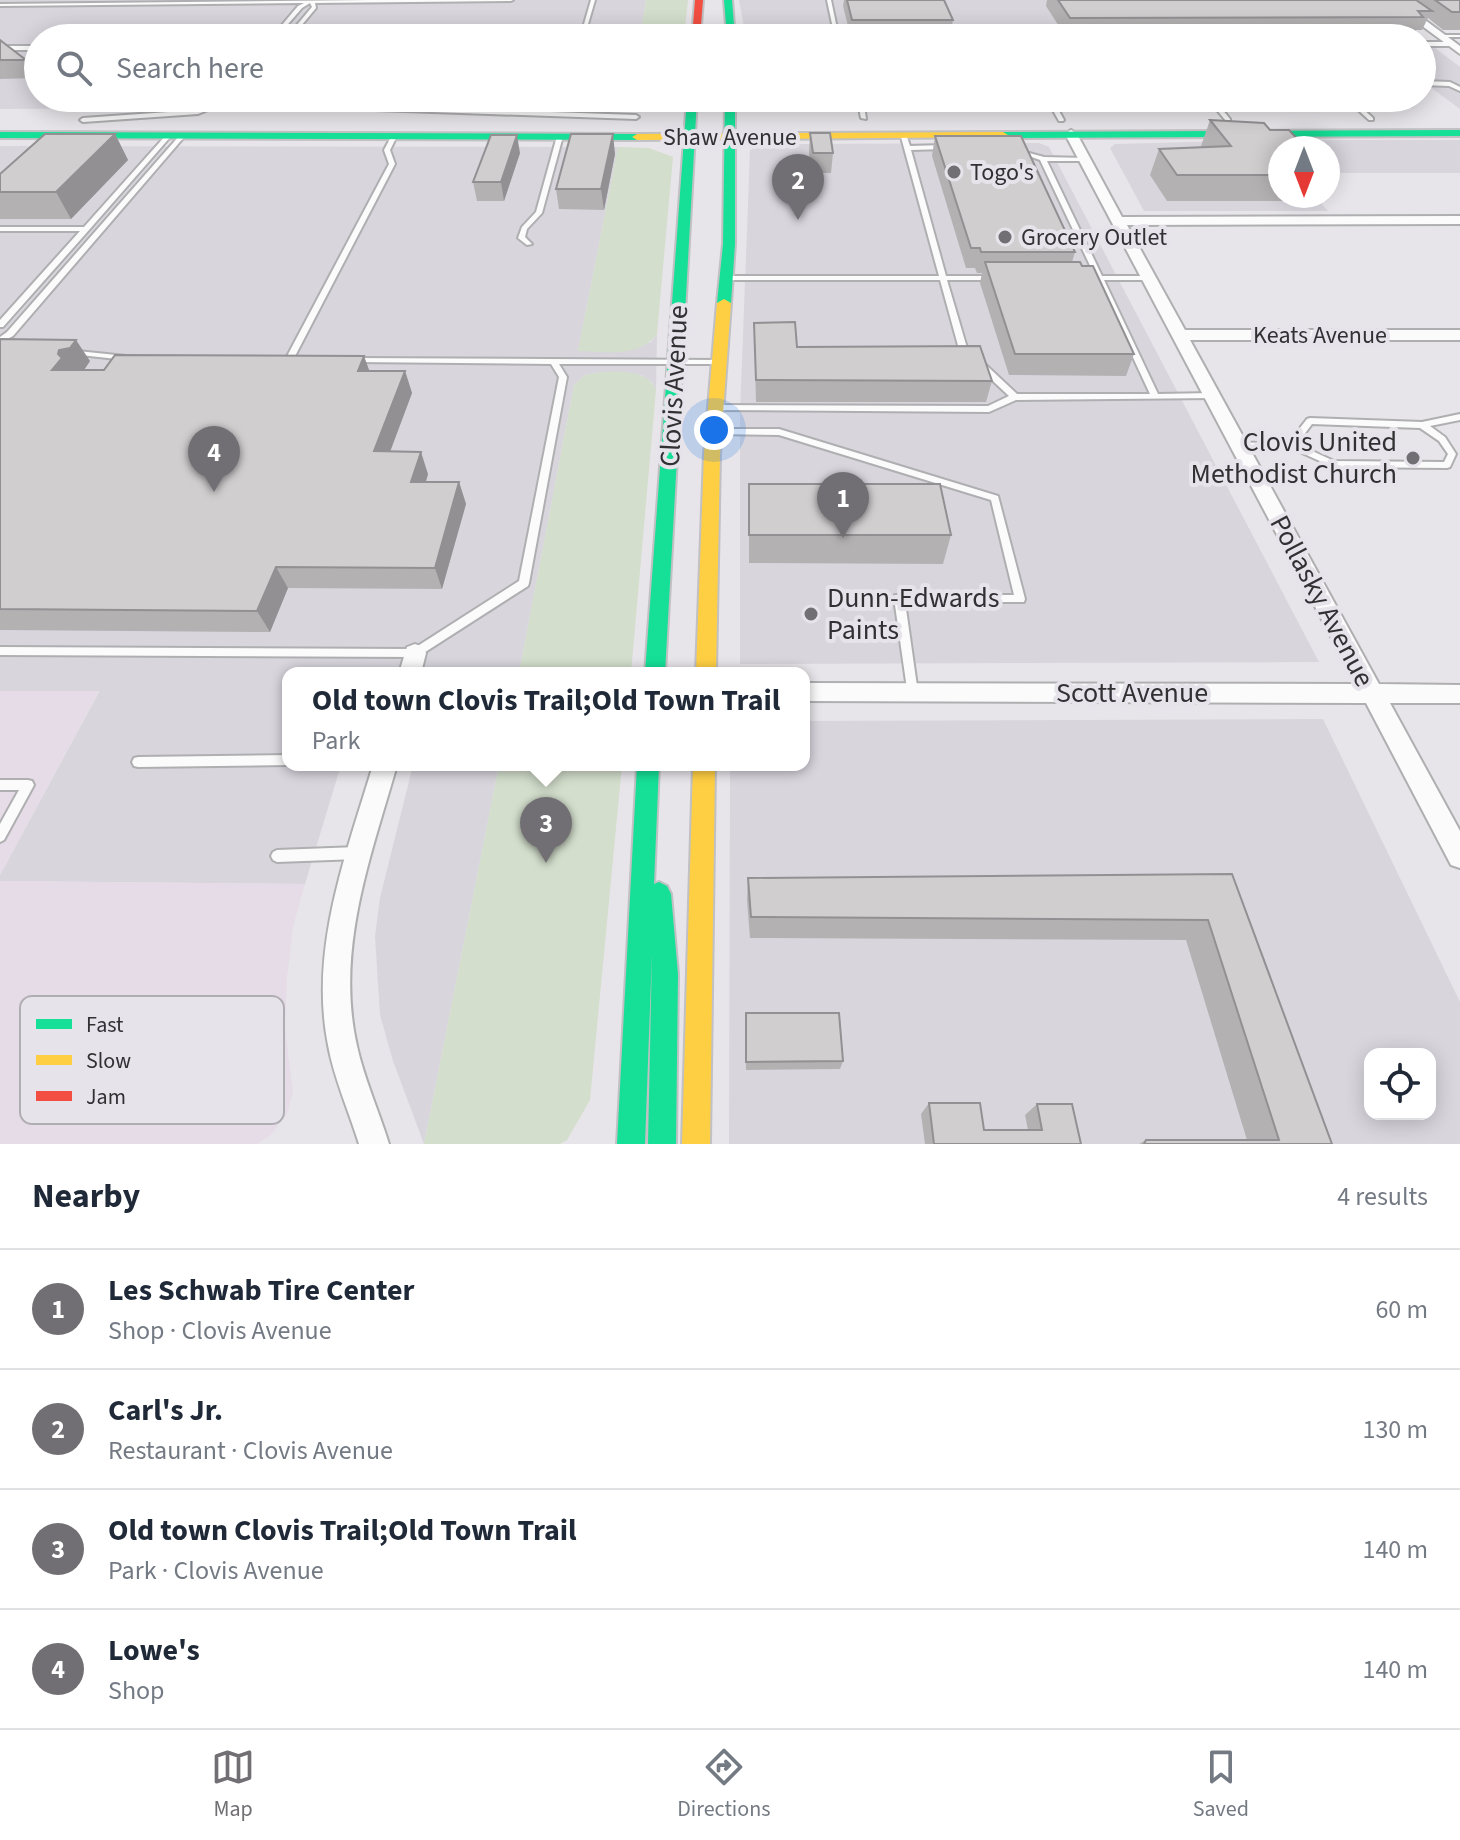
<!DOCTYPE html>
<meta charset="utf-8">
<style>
:root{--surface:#fff;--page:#f2f2f3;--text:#1f2937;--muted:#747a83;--line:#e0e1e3;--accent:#716f73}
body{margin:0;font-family:"Source Sans 3",sans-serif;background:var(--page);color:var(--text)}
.controls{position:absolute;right:24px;bottom:24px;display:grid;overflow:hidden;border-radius:16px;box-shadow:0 4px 20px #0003}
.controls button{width:72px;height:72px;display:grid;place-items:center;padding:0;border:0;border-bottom:2px solid var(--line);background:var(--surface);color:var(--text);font:40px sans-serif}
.compass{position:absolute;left:1268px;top:136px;width:72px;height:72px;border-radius:50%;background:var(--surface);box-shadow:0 4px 20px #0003;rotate:180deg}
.you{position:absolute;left:714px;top:430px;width:28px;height:28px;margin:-20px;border:6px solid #fff;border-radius:50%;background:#1a73e8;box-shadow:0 0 0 12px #1a73e833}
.badge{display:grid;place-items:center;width:52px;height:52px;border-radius:50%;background:var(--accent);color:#fff;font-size:26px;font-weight:700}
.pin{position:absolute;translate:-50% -66px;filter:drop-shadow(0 2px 4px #0008)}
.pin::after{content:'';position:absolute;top:42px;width:28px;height:24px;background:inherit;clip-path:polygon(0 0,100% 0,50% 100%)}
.popup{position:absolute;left:282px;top:667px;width:528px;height:104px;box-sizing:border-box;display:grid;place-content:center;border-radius:16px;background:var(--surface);filter:drop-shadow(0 2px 6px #0005);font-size:26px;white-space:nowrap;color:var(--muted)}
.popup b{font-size:30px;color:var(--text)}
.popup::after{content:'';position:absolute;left:50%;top:100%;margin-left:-16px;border:16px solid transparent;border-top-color:var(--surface)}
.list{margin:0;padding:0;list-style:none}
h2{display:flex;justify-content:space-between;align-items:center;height:104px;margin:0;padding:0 32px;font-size:34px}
h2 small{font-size:26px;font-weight:400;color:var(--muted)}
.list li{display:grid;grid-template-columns:52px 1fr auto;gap:24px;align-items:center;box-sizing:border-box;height:120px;padding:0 32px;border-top:2px solid var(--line)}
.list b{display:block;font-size:30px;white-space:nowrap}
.list p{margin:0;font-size:26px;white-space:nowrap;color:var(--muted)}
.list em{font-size:26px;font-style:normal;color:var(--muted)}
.icon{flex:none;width:44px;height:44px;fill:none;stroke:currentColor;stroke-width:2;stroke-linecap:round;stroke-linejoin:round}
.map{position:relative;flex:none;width:1460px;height:1144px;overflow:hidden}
.search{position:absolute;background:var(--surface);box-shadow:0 4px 20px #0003;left:24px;right:24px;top:24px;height:88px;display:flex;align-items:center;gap:20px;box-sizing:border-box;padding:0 28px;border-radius:44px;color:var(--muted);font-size:30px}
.sheet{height:584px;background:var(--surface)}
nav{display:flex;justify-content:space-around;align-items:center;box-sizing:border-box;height:112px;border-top:2px solid var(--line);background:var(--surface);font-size:22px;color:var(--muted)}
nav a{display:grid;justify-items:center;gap:4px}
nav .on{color:var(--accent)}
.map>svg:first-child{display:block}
.built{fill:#d8d5dd;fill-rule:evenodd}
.industrial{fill:#e6dce8}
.green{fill:#d3decc}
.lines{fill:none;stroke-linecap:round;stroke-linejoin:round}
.lane-casing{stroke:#afafb1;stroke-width:4}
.street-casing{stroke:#afafb1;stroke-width:4}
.fast-casing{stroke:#c1c0c3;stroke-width:4}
.slow-casing{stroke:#c1c0c3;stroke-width:4}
.jam-casing{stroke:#c1c0c3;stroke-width:4}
.lane{fill:#fbfbfc;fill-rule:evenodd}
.street{fill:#fbfbfc;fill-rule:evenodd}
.fast{fill:#16e098;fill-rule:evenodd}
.slow{fill:#ffcf43;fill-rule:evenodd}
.jam{fill:#f24e42;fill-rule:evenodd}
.wall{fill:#b4b1b3}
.shaded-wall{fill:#929092}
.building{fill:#d1ced0;stroke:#929092;stroke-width:2}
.poi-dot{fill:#716f73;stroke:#e6e4ea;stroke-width:3}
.labels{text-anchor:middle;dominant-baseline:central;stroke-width:8;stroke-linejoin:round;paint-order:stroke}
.far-street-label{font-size:24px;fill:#313033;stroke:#e6e4ea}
.far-poi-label{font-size:24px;fill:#313033;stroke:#e6e4ea;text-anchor:start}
.street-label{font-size:28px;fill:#313033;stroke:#e6e4ea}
.poi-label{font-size:28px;fill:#313033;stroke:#e6e4ea;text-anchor:end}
.key{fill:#e6e4ea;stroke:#b0aeb3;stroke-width:2}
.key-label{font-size:22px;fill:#313033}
</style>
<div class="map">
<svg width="1460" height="1144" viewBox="0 0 1460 1144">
<rect width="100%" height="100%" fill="#e7e5e9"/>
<!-- built -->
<path class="built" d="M0,0h646l-6,38h-602v60h591l-2,12 -43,-4 -268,-7 -18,13h-89l-18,-4 -191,1z
M739,0h633l88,67v42l-38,-28v-43h-676z
M751,98h652l11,10 -652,-1 -11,-3z
M1269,140h191v33h-132v-25h-48v48h35l13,15h-184l-34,-63 5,-4z
M1039,143l10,4 270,515 -579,2v-250l10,-264 11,-4 42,-2z
M0,146l618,1 -40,204h48l25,-9 6,-8 -1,56 -4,-8 -11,-7 -40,-3 -16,3 -11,10 -55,288h-231v92h53l-36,119 -305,-3v-6l99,-183 -99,-1z
M1323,719l137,283v142h-731l1,-379h74v-44zM1370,1054h60v60h-60z
M413,765h86l-75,379 -31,-83 -13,-46 -5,-79 5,-38z"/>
<!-- industrial -->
<path class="industrial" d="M0,691h99l-99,184z
M0,881l305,3 -12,43 -6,51 -2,51 8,63 -6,22 -17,22 -13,8h-257z"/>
<!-- green -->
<path class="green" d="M646,0h42l-4,38h-44z
M618,147l31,1 24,9 -16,177c-17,24 -52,18 -79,17z
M601,372c19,0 47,-3 55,18l-25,283h-112l55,-288 11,-10z
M499,765h123l-32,335 -23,40 -7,4h-136z"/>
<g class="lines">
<defs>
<path id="lane" d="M369,0h144l-2,1 -196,2 1,5 -25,30h-5l26,-31 -2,-4 -8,5 -26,30h-5l27,-32 6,-3 -304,3v-2z
M591,0h4l-11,38h-4z
M827,0h4l8,38h-4z
M1438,35h22v2h-20z
M1422,42h28l3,2 -3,2h-28z
M0,46h38v4h-38z
M1422,81l28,1 10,5v4l-11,-5 -27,-1z
M218,98h6l-11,10 -15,6 -115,8 -3,-2 3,-2 114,-8 12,-4z
M259,98h10l21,5 346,12 3,2 -3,2 -346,-12z
M763,98l17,2h47l3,2 -3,2h-47z
M857,98h6l3,21 -5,-1z
M1046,98h6l12,22 -1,1h-4z
M1071,98h8l9,4 42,-1 6,-3 3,2 -8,5 -44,1z
M1207,98h6l17,21v2h-4z
M1345,98h6l22,20v2h-4z
M1388,98h11l-13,4 -3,-2z
M167,134l5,1 -83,95 -86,97h-3v-7l80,-89h-80v-4h84z
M560,134l3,2 -21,77 -15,16 -2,8 7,7 -5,1 -9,-7 4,-11 14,-15 21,-76z
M180,135l5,1 -172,200 -13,7v-6l7,-5z
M392,135l5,1 -7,14 5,14 -102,196 -1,2h-6l-1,-2 104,-196 -5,-14z
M904,135l3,2 3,9 35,-1 3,2 -3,2 -34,1 35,126h48l4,2 -4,2h-47l20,68 6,5v4h-6l-8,-8 -19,-69h-213l-4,-2 4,-2h212l-38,-139z
M1018,150l26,7 42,1v2l-2,1h-37l55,115h46l4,2 -4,2h-44l54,114 54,-1 4,3 -1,2 -199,2 -27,12 -276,-2v-4l3,-1 272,1 21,-10 -30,-28 -1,-2 4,-2h3l32,30h133l-53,-114h-11l-4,-2 4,-2h9l-55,-116 -22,-8z
M68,350l58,6 4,2 -4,2 -55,-6h-3z
M351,358l367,2 4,2 -4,2h-159l8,13 -38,206 -1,3 -109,70 -4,1 -415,-2v-8l413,2 106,-68 40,-204 -8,-13 -197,-2 -4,-2z
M1460,414v6l-30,6 15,11 11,17 -6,13 -3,1 -114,-1 -42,-19 -52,1 -4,-3 4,-3 50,-1 18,-23 3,-1 112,4zM1312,424l108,4 19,13 9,13 -4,8 -110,-1 -37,-17z
M716,429h63l219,67 27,103 -1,3h-119l13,91 -2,3 -4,2 -4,-2 -14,-98 1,-3h119l-23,-95 -212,-65 -66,-1 -1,-2z
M288,755v10l-150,2 -4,-1 -2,-4 2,-4 4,-1z
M0,780h28l4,1 2,4 -30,55 -4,2v-18l19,-34h-19z
M358,847l4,2 2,4 -2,4 -4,2 -81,3 -4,-2 -2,-4 2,-4 4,-2z"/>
<path id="street" d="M1387,0h11l62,46v8z
M1071,130l6,4 45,83 338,-1v8l-333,1 58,105h275v10h-270l189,344 81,1v18h-70l70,128v37l-9,-3 -85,-162 -562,-2v-18l552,1 -291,-550z
M415,644l8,3 3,6 -5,20h-22l8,-26z
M373,765h24c-26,91 -62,185 -40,281 7,33 22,65 32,98h-30c-10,-33 -25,-65 -31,-99 -19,-96 18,-190 45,-280z"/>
<path id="fast" d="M724,0h8l3,38h-8z
M687,98h10l-32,575h-20z
M725,98h10v146l-4,59 -7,4 -7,-4 6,-59z
M1460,130v6l-457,2 -5,-3 5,-3z
M0,132l637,2 5,3 -5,3 -637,-2z
M637,765h22l-5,119 5,-2 8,4 4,8 7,80 -2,170h-28l4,-192 -7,192h-28z"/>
<path id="slow" d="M1003,132l5,3 -1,2 -370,3 -5,-3 5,-3z
M724,299l7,4 -11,151 -4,219h-20l8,-219 13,-151z
M693,765h22l-5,379h-28z"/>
<path id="jam" d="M695,0h8l-3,38h-8z"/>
</defs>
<!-- lane casing -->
<use href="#lane" class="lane-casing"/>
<!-- street casing -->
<use href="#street" class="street-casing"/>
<!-- fast casing -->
<use href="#fast" class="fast-casing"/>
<!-- slow casing -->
<use href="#slow" class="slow-casing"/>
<!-- jam casing -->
<use href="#jam" class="jam-casing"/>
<!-- lane -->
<use href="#lane" class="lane"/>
<!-- street -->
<use href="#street" class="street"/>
<!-- fast -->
<use href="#fast" class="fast"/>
<!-- slow -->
<use href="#slow" class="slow"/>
<!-- jam -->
<use href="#jam" class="jam"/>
</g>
<!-- wall -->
<path class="wall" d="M844,0h100l9,20 -3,17 -99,1 -8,-32z
M1047,0h413v30h-17l-15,-12 -6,12h-6l-3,6 -347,1 -20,-31z
M0,40l26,20 10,18 -36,1z
M1210,120l60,10 10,18v48h40l-3,5h-150l-17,-26 9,-26 43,-2 -1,-1z
M810,133l23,20 -2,20h-20l-2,-21z
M115,134l13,26 -57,59h-71v-45z
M935,136l140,116 -3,10 62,92 -8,22 -117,-1 -29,-92 2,-10h-5l-2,-5h-9l-34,-112z
M520,153l-16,48h-27l-4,-19z
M615,154l-11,56 -45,-1 -3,-20z
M754,323l43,24 195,34 -6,21h-230z
M0,339l90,22 -6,9 321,1 7,22 -22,59 38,22 -2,8h33l7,22 -24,85 -154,-1 -18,44 -270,-2z
M749,484l202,51 -8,29 -194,-1z
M1232,874l100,270h-193l7,-4h101l-61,-200 -436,-2 -3,-38 1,-22z
M745,1022l98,39 -3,8 -94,1z
M929,1103l55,27h44l-3,-15 12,-11 44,40h-156l-4,-30z"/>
<!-- shaded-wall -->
<path class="shaded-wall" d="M115,134l13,26 -57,59 -15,-27z
M613,134l2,20 -11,56 -3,-21z
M517,135l3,18 -16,48 -3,-19z
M76,340l14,21 -6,9h-32l7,-20z
M364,356l8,22 -14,-7z
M405,371l7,22 -30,80 -8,-22z
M421,452l7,22 -9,30 -8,-22z
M459,482l7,22 -24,85 -7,-21z
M276,567l12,21 -18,44 -13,-21z"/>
<!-- building -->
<path class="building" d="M847,0h97l9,20h-101z
M1058,0h358l16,11h-14l5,6 -353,1z
M1435,0h25v12h-8z
M98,35h31l5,3h-46z
M0,40l26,20h-26z
M1210,120l54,3 6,7h19l17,18h-26v27h-103l-18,-26 72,-3z
M810,133h20l3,20h-20z
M45,134h70l-59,58h-56v-18z
M571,134h42l-12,55h-45z
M491,135h26l-16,47h-28z
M935,136h86l54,116h-94l-1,-4h-9z
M985,262h95l2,4h11l41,88h-119z
M795,322l2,25 183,-1 12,35 -236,-1 -2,-57z
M0,339l76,1 -6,8 -11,2 -1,4 4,4 -10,12h52l11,-15 249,1 -6,15h47l-31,80 47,1 -10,30h48l-24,86 -159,-1 -19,44 -257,-2z
M749,484h191l11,51h-202z
M1232,874l100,270h-188l2,-4h133l-71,-220 -457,-3 -3,-39z
M746,1013h93l4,48 -97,1z
M929,1103h51l4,27h58l-5,-26h35l9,40h-147z"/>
<!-- markers -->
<g class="poi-dot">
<circle cx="954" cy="172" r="8"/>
<circle cx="1005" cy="237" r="8"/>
<circle cx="1413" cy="458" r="8"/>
<circle cx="811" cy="614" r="8"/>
</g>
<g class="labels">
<!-- far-street labels -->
<g class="far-street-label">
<text x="730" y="137">Shaw Avenue</text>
<text x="1320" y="335">Keats Avenue</text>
</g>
<!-- far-poi labels -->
<g class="far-poi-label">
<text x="970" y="172">Togo's</text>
<text x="1021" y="237">Grocery Outlet</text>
</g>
<!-- street labels -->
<g class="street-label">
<text transform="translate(674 386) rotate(-87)">Clovis Avenue</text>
<text transform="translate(1322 601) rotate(62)">Pollasky Avenue</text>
<text x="1132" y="693">Scott Avenue</text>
</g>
<!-- poi labels -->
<g class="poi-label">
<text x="1397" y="442">Clovis United<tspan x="1397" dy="32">Methodist Church</tspan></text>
<text x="827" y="598" text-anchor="start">Dunn-Edwards<tspan x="827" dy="32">Paints</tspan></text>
</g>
</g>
<!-- legend -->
<rect x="20" y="996" width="264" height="128" rx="12" class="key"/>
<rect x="36" y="1019" width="36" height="10" fill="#16e098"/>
<rect x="36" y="1055" width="36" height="10" fill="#ffcf43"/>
<rect x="36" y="1091" width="36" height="10" fill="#f24e42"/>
<g class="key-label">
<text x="86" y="1032">Fast</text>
<text x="86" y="1068">Slow</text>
<text x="86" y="1104">Jam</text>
</g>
</svg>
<div class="controls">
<button><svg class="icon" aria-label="locate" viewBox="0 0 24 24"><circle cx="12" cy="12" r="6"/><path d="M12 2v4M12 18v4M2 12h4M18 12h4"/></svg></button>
</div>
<svg class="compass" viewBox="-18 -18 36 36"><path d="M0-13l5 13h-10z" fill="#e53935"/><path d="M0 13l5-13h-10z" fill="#747a83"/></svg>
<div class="you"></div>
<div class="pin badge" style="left:843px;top:538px">1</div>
<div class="pin badge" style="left:798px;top:220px">2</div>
<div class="pin badge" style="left:546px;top:863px">3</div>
<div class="popup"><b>Old town Clovis Trail;Old Town Trail</b>Park</div>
<div class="pin badge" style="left:214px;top:492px">4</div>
<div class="search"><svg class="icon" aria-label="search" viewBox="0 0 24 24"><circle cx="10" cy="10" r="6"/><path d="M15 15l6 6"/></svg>Search here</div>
</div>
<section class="sheet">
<h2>Nearby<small>4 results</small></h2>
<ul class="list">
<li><span class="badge">1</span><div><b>Les Schwab Tire Center</b><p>Shop · Clovis Avenue</p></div><em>60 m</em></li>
<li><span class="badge">2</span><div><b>Carl's Jr.</b><p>Restaurant · Clovis Avenue</p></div><em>130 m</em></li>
<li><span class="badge">3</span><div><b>Old town Clovis Trail;Old Town Trail</b><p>Park · Clovis Avenue</p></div><em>140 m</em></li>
<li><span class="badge">4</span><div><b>Lowe's</b><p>Shop</p></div><em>140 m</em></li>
</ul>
</section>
<nav>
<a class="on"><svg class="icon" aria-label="map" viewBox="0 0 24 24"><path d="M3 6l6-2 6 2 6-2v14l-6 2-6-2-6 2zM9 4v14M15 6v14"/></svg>Map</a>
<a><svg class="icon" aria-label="directions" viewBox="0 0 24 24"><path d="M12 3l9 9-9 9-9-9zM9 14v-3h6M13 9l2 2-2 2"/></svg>Directions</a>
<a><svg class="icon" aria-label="saved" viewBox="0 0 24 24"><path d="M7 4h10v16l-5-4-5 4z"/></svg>Saved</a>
</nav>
